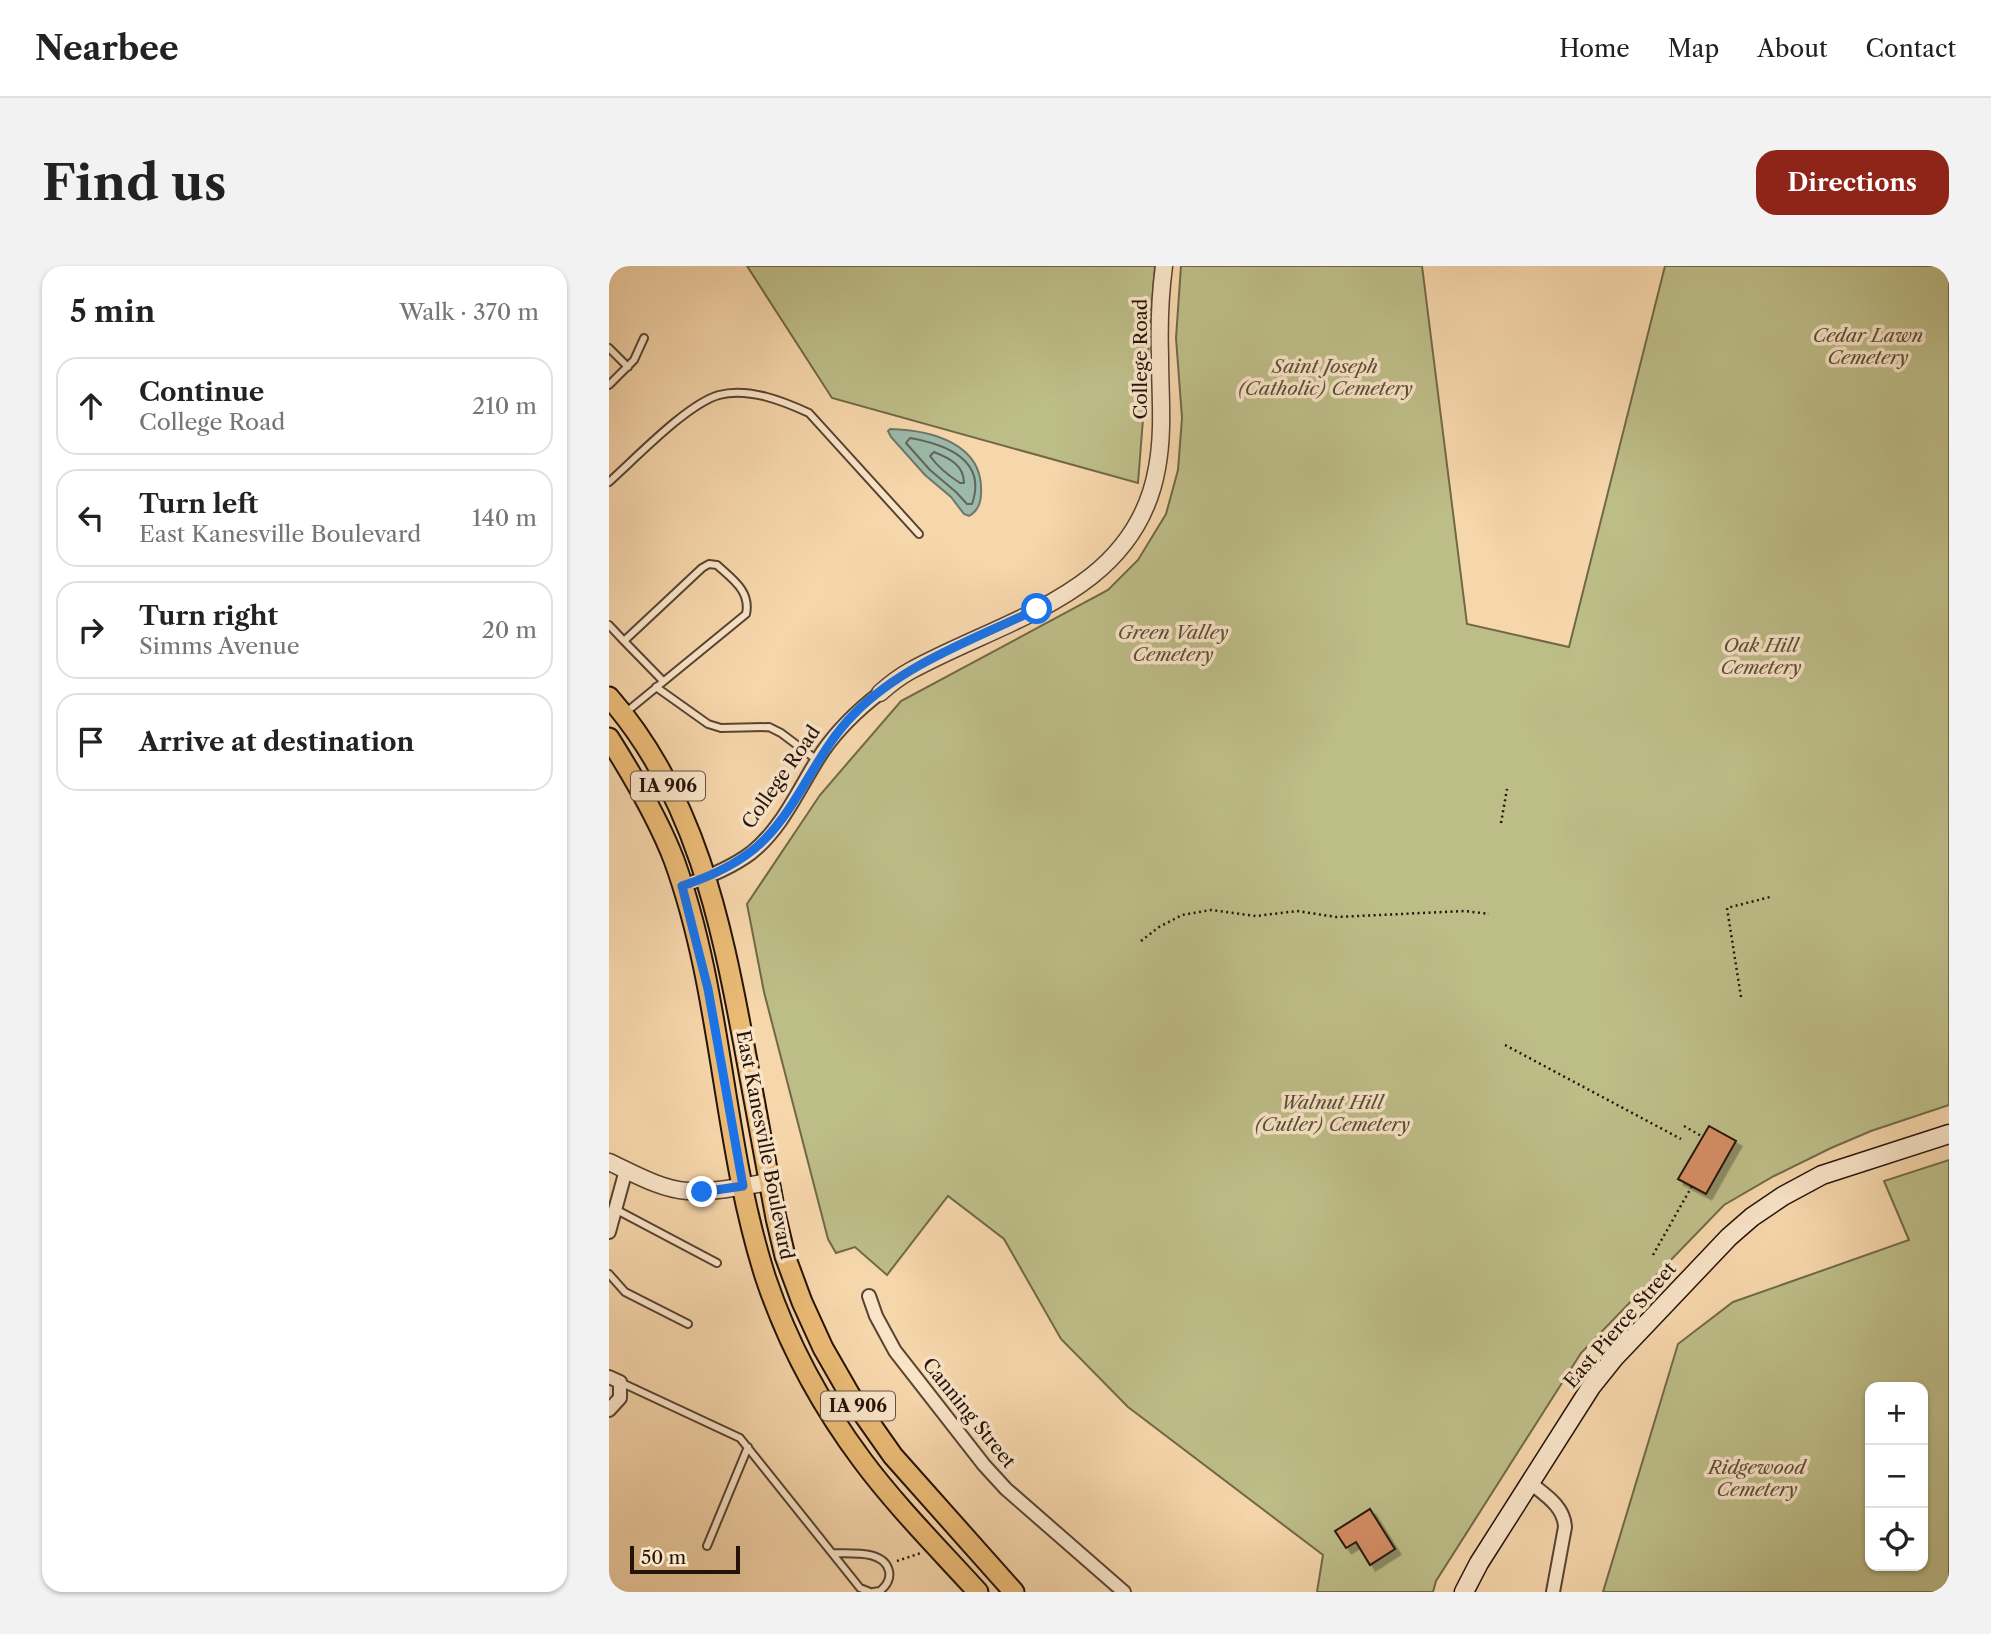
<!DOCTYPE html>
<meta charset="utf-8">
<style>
:root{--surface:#fff;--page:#f2f2f2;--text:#222;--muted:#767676;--line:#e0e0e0;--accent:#8f2418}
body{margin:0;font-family:"Libre Caslon Text",serif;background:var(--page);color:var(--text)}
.controls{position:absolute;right:21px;bottom:21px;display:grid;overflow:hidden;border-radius:14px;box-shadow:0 2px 5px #0004}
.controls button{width:63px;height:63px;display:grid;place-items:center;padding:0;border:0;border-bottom:2px solid var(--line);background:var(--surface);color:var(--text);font:35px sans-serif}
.scale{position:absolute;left:21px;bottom:18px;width:110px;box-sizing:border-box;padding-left:7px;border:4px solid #251309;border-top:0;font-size:19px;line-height:24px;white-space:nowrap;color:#251309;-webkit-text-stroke:5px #f9e4c8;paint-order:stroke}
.stop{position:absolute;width:21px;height:21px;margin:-16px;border:5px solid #1a73e8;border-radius:50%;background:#fff}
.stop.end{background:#1a73e8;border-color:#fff;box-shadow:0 2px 7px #0008}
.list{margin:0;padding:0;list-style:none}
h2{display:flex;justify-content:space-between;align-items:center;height:91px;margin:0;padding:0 28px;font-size:30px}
h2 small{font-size:23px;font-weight:400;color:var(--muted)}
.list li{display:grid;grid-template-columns:46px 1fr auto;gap:21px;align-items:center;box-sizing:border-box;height:98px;margin:0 14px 14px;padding:0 14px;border:2px solid var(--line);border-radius:21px}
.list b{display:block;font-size:26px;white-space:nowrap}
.list p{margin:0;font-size:23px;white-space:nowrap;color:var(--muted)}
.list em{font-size:23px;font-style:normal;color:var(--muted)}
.icon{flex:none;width:38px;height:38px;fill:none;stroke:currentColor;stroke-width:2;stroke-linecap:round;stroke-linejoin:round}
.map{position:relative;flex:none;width:1340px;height:1326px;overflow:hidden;border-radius:21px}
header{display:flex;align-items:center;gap:42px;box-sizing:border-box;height:98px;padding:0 35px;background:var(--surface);border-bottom:2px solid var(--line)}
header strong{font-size:33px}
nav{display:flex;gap:38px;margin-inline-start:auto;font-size:24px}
.intro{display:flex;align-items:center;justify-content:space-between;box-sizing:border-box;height:168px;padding:0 42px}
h1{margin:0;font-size:49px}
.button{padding:18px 32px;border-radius:21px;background:var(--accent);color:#fff;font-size:24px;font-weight:700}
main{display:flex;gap:42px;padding:0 42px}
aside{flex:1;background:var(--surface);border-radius:21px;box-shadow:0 2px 5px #0004}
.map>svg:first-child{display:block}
.green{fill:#bdbd88;stroke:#716848;stroke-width:2;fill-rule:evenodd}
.water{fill:#9db9aa;stroke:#6d776a;stroke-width:2}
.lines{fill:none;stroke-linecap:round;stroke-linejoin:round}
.shore{stroke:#61665a;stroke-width:2}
.building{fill:#d58d65;stroke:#251309;stroke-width:2;filter:url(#shadow)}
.service-casing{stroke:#594432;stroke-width:10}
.minor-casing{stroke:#594432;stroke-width:16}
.tertiary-casing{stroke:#594432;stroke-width:19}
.secondary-casing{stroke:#251309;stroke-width:21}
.primary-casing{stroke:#251309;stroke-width:23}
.path{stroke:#251309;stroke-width:2.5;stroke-dasharray:2 3.5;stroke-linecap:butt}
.service{stroke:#f9e4c8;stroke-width:6}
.minor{stroke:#f9e4c8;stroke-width:12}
.tertiary{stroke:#f9e4c8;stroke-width:16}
.secondary{stroke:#f9e4c8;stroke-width:18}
.primary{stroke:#ebbb76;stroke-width:19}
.route{stroke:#1a73e8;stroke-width:9}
.labels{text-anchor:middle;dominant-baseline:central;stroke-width:7;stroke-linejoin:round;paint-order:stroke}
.shield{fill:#f9e4c8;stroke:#655242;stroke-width:2}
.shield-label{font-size:18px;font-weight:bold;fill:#251309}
.park-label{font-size:19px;font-style:italic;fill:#5a4e35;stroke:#f9e4c8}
.street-label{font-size:19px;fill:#251309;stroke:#f9e4c8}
</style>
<header>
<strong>Nearbee</strong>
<nav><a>Home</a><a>Map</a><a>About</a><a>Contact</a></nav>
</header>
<div class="intro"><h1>Find us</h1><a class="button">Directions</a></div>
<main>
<aside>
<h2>5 min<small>Walk · 370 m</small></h2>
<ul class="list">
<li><svg class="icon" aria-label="ahead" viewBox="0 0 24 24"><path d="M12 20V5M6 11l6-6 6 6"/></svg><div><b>Continue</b><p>College Road</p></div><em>210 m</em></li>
<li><svg class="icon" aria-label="left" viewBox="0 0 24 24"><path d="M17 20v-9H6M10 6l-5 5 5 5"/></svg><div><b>Turn left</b><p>East Kanesville Boulevard</p></div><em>140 m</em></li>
<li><svg class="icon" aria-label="right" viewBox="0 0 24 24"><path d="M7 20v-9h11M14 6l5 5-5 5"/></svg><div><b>Turn right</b><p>Simms Avenue</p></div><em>20 m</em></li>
<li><svg class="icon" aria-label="arrive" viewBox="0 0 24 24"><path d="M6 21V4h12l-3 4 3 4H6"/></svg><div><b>Arrive at destination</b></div></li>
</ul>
</aside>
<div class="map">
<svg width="1340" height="1326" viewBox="0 0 1340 1326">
<defs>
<filter id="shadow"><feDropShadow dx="5.5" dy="5.5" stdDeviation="0" flood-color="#0004"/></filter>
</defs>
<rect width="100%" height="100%" fill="#f6d6ab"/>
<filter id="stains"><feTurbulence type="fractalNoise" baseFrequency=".00286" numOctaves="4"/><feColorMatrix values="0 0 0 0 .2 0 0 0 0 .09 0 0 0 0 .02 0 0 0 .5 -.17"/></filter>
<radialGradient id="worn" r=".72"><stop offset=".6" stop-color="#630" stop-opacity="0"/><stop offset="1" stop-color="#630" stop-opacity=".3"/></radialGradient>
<!-- green -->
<path class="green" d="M138,0h408l-17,217 -306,-85z
M572,0h241l45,358 102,23 96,-381h284v839l-78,26 -40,17 -57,28 -50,29 -143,148 -145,228 -3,11h-116l6,-37 -195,-148 -67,-68 -57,-100 -56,-43 -61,79 -32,-28 -19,6 -8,-14 -64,-247 -17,-88 73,-109 81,-94 207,-111 30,-30 28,-46 12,-44 4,-52 -6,-80z
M1340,894v432h-346l75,-248 55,-42 176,-62 -25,-59zM1261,1121h53v179h-53z"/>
<!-- water -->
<path class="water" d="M281,163c40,1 94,14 91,64 0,10 -3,18 -12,23l-5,-2 -13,-17 -26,-22 -34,-38 -3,-6z"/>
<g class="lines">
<!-- shore -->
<path class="shore" d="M301,172c34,6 78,21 62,66h-5l-11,-12 -26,-22 -24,-27z
M325,186c15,6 30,13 30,31h-4c-11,-7 -22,-16 -30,-27z"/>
</g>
<!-- building -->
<path class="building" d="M1100,860l27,15 -30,53 -28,-15z
M761,1243l25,40 -25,16 -14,-23 -10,6 -11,-17z"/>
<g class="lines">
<defs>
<path id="service" d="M0,82l19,19
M0,119l25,-25 10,-22
M0,216c27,-24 78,-78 110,-87 29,-8 64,6 90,18l110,121
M0,359l15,16
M47,421l52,37 13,4 48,-1 12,6 36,27
M16,447l121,-99c5,-23 -14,-35 -29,-49l-8,-1 -7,4 -78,73 39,40
M6,943l102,54
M0,1008l16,18 63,32
M11,1116l120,56 92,115
M98,1280l41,-99
M261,1326l-10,-4 -28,-35c18,1 52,-4 57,18 2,9 -3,15 -9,20l-7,1"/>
<path id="minor" d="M73,620c24,-8 49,-18 69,-33 33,-26 49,-68 72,-102 16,-23 35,-41 57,-58
M0,966l17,-62
M260,1030l7,20 19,35 89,114 22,24 118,103
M0,1111l11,5v16l-11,12
M920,1216c16,13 35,24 36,45l-12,65"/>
<path id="tertiary" d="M271,427c9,-8 19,-16 30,-22 96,-53 225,-77 247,-203 7,-37 3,-74 3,-112 -1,-30 0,-60 4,-90
M0,896c24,11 51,27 78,29 27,2 56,-5 83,-9"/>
<path id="secondary" d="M855,1326l15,-29 112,-176 24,-30 114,-120 23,-20 31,-21 39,-21 127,-41"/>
<path id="primary" d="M0,431c86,98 112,224 135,348 11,58 22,116 32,173l9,38 17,46 21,46 27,47 43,61 121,136
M0,472c24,38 49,80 65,122 49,135 48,283 92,419 22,65 55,126 96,181 35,47 77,89 116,132"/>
</defs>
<!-- service casing -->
<use href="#service" class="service-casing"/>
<!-- minor casing -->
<use href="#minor" class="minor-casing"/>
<!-- tertiary casing -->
<use href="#tertiary" class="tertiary-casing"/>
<!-- secondary casing -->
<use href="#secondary" class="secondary-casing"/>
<!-- primary casing -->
<use href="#primary" class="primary-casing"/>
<!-- path -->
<path class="path" d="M892,557l6,-34
M532,675l18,-14 23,-12 29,-5 45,6 41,-5 39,6 129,-6 24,3
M1132,731l-14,-89 43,-11
M896,779l176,94
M1075,860l19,11
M1044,989l39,-69
M288,1295l24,-8"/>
<!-- service -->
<use href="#service" class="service"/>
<!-- minor -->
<use href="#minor" class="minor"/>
<!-- tertiary -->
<use href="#tertiary" class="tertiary"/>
<!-- secondary -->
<use href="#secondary" class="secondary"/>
<!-- primary -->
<use href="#primary" class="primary"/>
</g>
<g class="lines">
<!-- route -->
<path class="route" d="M93,926l41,-6 -35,-197 -26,-103c30,-10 61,-24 83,-47 36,-37 52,-88 89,-125 49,-50 121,-75 183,-105"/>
</g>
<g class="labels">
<!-- shield labels -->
<g class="shield">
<rect x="22" y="505.5" width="74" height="29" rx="5"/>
<rect x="212" y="1125.5" width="74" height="29" rx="5"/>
</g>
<g class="shield-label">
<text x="59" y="520">IA 906</text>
<text x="249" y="1140">IA 906</text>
</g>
<!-- park labels -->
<g class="park-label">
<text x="1259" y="69">Cedar Lawn<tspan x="1259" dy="22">Cemetery</tspan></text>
<text x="716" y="100">Saint Joseph<tspan x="716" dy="22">(Catholic) Cemetery</tspan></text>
<text x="564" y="366">Green Valley<tspan x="564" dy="22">Cemetery</tspan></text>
<text x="1152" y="379">Oak Hill<tspan x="1152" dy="22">Cemetery</tspan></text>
<text x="723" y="836">Walnut Hill<tspan x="723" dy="22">(Cutler) Cemetery</tspan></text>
<text x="1148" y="1201">Ridgewood<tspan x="1148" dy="22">Cemetery</tspan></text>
</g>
<!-- street labels -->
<g class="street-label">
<text transform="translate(531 93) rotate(-90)">College Road</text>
<text transform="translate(172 511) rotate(-55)">College Road</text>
<text transform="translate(156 879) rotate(79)">East Kanesville Boulevard</text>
<text transform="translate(1011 1059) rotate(-49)">East Pierce Street</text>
<text transform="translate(360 1147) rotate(51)">Canning Street</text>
</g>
</g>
<rect width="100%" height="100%" filter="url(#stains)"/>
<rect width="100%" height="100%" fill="url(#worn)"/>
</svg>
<div class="controls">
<button>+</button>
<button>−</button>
<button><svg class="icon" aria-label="locate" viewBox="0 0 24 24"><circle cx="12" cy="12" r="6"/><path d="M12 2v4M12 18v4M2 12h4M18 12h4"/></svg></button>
</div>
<div class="scale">50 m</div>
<div class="stop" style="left:428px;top:343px"></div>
<div class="stop end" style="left:93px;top:926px"></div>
</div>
</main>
